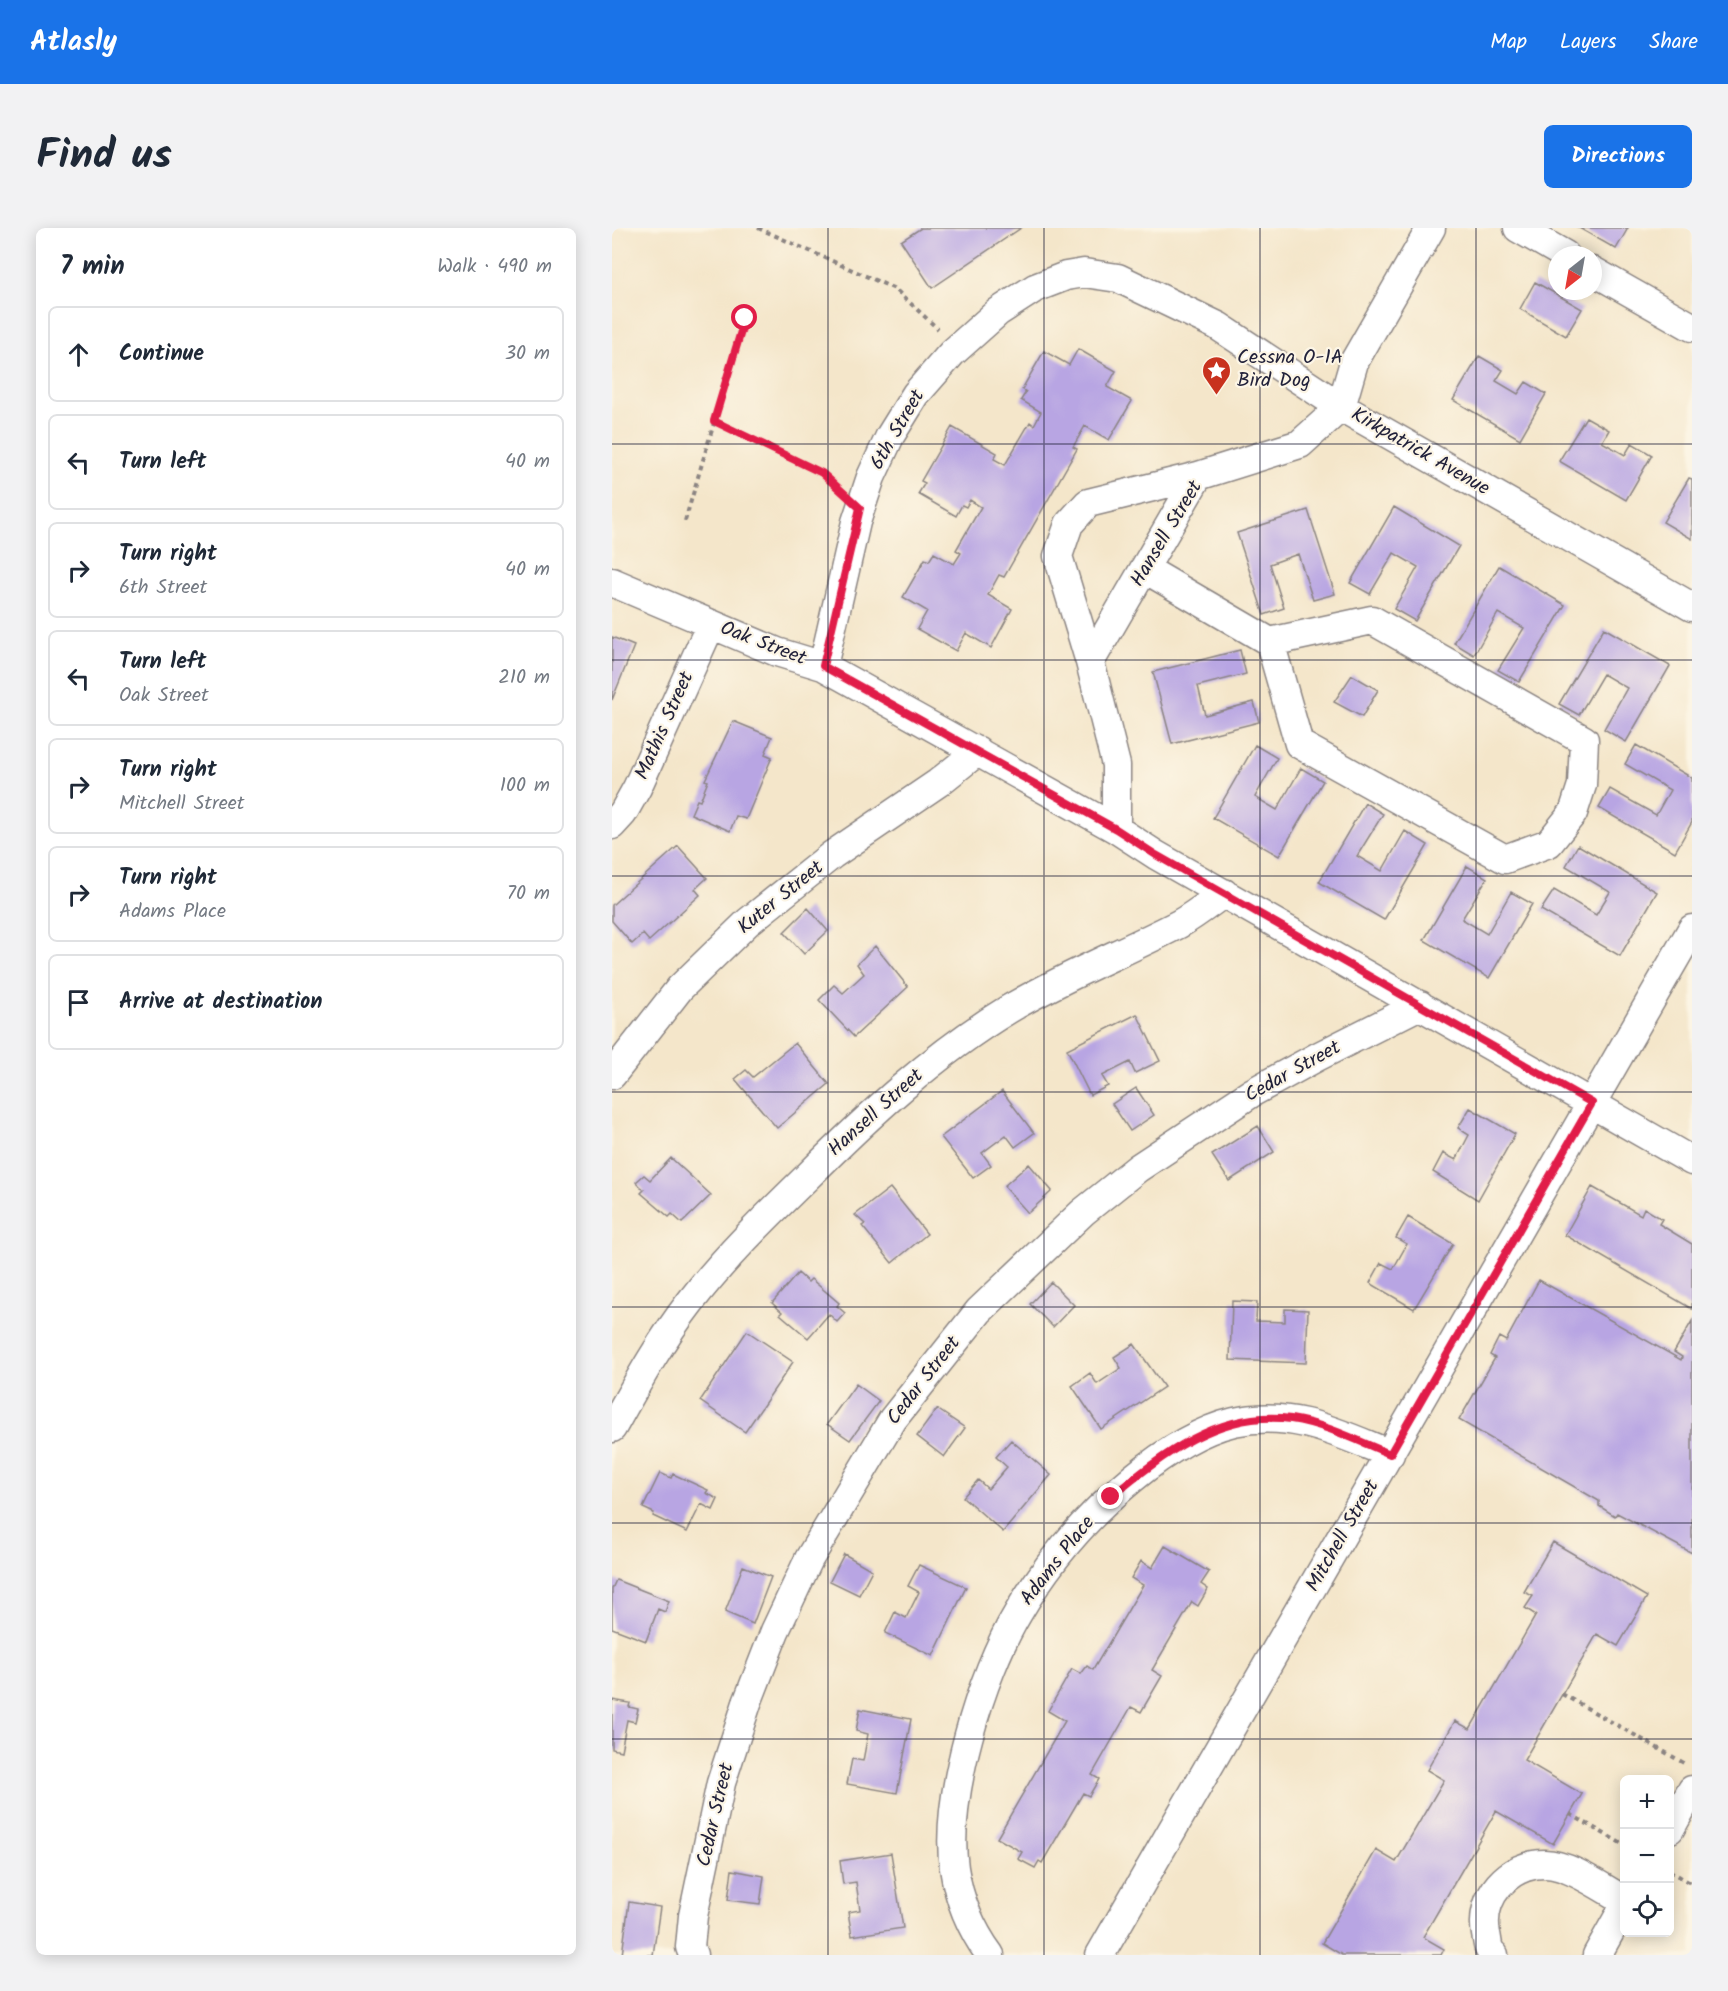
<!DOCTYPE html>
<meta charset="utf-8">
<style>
:root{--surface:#fff;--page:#f2f2f3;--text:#1f2937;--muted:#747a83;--line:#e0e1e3;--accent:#1a73e8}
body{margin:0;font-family:Kalam,sans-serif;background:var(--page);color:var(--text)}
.controls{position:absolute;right:18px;bottom:18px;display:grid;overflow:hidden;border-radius:9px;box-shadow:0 3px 15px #0003}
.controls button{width:54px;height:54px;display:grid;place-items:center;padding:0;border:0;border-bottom:2px solid var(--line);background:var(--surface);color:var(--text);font:30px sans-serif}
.compass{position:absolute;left:936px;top:18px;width:54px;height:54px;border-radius:50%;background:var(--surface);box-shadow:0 3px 15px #0003;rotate:211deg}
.stop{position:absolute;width:18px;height:18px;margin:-14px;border:4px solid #e11d48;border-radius:50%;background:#fff}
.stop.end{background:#e11d48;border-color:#fff;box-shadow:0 2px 6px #0008}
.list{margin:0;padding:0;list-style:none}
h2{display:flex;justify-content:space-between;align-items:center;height:78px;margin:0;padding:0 24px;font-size:26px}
h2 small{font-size:20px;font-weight:400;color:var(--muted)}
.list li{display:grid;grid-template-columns:39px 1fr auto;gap:18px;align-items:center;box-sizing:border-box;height:96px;margin:0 12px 12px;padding:0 12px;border:2px solid var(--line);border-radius:9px}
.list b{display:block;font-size:22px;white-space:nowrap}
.list p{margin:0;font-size:20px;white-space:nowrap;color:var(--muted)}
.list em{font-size:20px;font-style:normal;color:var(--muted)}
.icon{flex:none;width:33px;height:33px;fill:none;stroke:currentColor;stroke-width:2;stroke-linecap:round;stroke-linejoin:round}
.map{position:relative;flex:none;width:1080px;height:1727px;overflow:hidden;border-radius:9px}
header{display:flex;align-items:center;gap:36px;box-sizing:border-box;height:84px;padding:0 30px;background:var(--accent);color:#fff}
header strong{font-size:28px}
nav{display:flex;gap:33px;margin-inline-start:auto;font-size:21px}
.intro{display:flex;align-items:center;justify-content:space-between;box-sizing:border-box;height:144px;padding:0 36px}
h1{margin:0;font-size:42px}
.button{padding:15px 27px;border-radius:9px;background:var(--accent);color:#fff;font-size:21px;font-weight:700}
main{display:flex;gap:36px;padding:0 36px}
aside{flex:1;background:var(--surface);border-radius:9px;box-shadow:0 3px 15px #0003}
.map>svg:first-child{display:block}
.building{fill:#b8a5e3}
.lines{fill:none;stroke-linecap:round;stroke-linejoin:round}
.minor-casing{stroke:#8b8482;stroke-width:31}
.path{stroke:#8b8482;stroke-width:4;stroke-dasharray:4.5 4.5;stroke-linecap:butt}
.minor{stroke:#fff;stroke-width:28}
.route{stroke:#e11d48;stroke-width:8}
.grid{fill:none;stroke:#22223b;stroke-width:1.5;stroke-opacity:0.55}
.labels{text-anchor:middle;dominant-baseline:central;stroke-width:4.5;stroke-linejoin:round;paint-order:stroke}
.poi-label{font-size:20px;fill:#22223b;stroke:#fcf5e5;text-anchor:start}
.street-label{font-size:20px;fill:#22223b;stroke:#fcf5e5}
</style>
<header>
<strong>Atlasly</strong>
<nav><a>Map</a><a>Layers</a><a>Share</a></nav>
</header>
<div class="intro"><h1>Find us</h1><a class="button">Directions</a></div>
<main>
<aside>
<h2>7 min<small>Walk · 490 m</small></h2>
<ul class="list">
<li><svg class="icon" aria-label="ahead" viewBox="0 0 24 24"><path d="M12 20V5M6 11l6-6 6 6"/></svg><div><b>Continue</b></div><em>30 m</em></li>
<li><svg class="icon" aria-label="left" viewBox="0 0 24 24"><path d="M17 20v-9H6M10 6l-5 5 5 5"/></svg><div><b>Turn left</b></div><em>40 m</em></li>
<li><svg class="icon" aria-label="right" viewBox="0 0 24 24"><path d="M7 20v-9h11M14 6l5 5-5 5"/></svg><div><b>Turn right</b><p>6th Street</p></div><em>40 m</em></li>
<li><svg class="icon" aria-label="left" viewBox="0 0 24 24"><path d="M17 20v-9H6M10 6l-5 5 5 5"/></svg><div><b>Turn left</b><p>Oak Street</p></div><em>210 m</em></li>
<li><svg class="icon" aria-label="right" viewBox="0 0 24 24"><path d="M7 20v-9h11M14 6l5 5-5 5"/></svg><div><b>Turn right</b><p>Mitchell Street</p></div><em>100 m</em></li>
<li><svg class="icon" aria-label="right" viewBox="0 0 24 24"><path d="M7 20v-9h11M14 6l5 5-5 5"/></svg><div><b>Turn right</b><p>Adams Place</p></div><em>70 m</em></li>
<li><svg class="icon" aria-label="arrive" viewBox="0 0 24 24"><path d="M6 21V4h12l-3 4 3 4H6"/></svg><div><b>Arrive at destination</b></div></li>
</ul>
</aside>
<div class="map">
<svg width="1080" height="1727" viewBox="0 0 1080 1727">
<rect width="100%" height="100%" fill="#fcf5e5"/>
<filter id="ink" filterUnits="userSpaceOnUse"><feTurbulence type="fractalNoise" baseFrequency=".0167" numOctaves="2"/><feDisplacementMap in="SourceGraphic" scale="12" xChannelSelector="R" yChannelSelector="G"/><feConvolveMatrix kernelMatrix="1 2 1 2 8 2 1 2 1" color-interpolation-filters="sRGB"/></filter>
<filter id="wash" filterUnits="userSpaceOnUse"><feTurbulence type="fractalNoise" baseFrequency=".008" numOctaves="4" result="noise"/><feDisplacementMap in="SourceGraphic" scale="24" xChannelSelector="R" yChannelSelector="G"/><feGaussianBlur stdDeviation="1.35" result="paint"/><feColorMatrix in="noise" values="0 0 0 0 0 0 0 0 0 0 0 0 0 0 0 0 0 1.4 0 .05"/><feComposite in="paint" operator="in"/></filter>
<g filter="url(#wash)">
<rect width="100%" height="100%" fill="#f4e6ca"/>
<g id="blocks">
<!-- building -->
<path class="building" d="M309,0h100l-89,60 -31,-47z
M967,0h49l-12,21z
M923,54l47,27 -16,27 -46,-27z
M466,121l38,22 -9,16 25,14 -23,39 -24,-14 -12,21 4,2 -73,128 -5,-2 -11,20 24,14 -21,39 -25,-15 -10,18 -39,-22 10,-18 -24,-14 22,-38 4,2 5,-8 20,11 7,-11 -5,-3 25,-43 -11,-7 -4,7 -4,-2 -6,11 -38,-22 7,-11 -4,-2 31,-54 45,26 -3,6 11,6 25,-43 4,3 7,-13 -20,-12 5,-8 -4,-3 22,-38 25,14z
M867,128l24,14 -7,11 22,13 8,-12 20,12 -26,45 -67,-39z
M974,189l23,13 -7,12 23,13 7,-12 20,12 -26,45 -67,-39z
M1077,250l3,1v60l-29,-17z
M782,279l65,39 -44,75 -21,-12 24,-42 -24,-14 -24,41 -20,-11z
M696,282l27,84 -22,6 -15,-46 -28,10 14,44 -20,7 -27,-82z
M887,338l66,39 -46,77 -21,-12 26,-42 -26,-15 -24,42 -20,-12z
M992,400l66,38 -44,76 -22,-13 23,-41 -24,-14 -24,41 -20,-11z
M0,409l22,9 -22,54z
M628,422l6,24 -48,12 7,29 49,-13 5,20 -87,22 -19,-72z
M740,447l26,15 -16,27 -28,-15z
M121,493l39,16 -7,17 7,3 -26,62 -10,-3 -6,15 -39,-17 6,-14 3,1 8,-20 -3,-1z
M643,517l22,13 -22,39 22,13 24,-42 22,13 -44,75 -66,-38z
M1024,517l56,33v44l-17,30 -76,-44 11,-19 46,26 14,-25 -45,-26z
M753,575l18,11 -26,42 25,15 23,-40 23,14 -44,75 -65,-38z
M966,617l79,47 -37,64 -79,-46 13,-20 42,25 14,-23 -44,-26z
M66,618l29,32 -12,11 5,6 -51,46 -6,-7 -11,10 -20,-23v-16z
M855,638l20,12 -25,41 25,15 24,-42 21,12 -43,74 -65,-38z
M196,680l20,23 -24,23 -20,-22z
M263,718l33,41 -54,50 -35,-37 15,-15 9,8 21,-19 -7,-10z
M525,786l23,47 -25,12 -5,-11 -28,14 6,10 -18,9 -23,-46z
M183,815l34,41 -52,44 -42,-49 11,-9 7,7z
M524,860l18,27 -24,16 -18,-27z
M390,863l32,42 -19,14 -9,-12 -24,18 9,12 -18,13 -32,-41z
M858,880l45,26 -37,66 -45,-28 10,-19 13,7 13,-25 -11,-7z
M646,898l16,26 -45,29 -17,-26z
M59,930l40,37 -29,28 -10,-9 -3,3 -28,-24 3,-3 -8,-8 8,-7 6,5z
M417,936l23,27 -24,22 -24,-27z
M980,959l49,28 3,-7 18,11 -3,5 33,20v65l-127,-74z
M278,960l37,46 -35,29 -30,-37 3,-2 -10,-9z
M796,989l45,27 -39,65 -44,-26 11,-20 12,6 14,-25 -11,-6z
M186,1045l10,9 3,-3 28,24 -2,3 8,7 -8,9 -8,-8 -21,24 -28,-24 2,-2 -10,-9z
M927,1052l142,80 1,-3 -8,-5 18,-31v232l-75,-40 -2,3 -16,-10v-5l-140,-81 36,-62 -5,-3 9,-18 7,4z
M439,1054l23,23 -21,22 -23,-23z
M620,1073l25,1 -1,19 29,1v-13l23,1 -2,53 -76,-3z
M135,1103l46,31 -48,70 -45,-31z
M522,1116l30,43 -63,42 -29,-43 18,-13 7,11 24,-16 -7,-11z
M244,1156l23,17 -29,39 -23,-16z
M325,1181l28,19 -21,29 -27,-21z
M399,1212l40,35 -48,57 -40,-35 15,-17 10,9 19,-22 -11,-10z
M48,1245l11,5 2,-4 35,16 -2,3 12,6 -5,11 -12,-6 -14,28 -34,-16 1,-3 -11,-5z
M941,1314l94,55 -29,49 -21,-12 -73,126 58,34 -29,50 -57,-33 -73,126 21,12 -3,6h-99l-20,-12 54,-93 20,12 48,-82 -17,-10 28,-49 15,8 66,-114 -11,-7 8,-12 -9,-4z
M553,1318l44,26 -8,12 7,5 -10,17 -6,-4 -40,68 10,6 -21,36 -10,-5 -39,68 7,4 -10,17 -6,-3 -41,70 -3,-2 -4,7 -17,-9 4,-7 -25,-14 68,-117 -17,-10 24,-42 9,5 6,-8 6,4 50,-85 -12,-7 10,-17 11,7z
M232,1326l28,16 -13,25 -29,-14z
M307,1337l47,22 -33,69 -48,-23 10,-21 11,6 13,-26 -11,-6z
M131,1338l28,11 -18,47 -28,-12z
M4,1352l53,21 -4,11 -7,-3 -12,32 -34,-13v-39z
M0,1472l18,3 -1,4 9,2 -3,13 -8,-2 -6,31 -9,-2z
M248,1481l51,10 -14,74 -50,-9 5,-25 11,2 5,-27 -12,-3z
M279,1625l12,75 -51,8 -4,-24 12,-2 -4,-28 -13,2 -3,-23z
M120,1642l32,6 -4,28 -32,-4z
M17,1674l31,5 -7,48h-31z"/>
</g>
</g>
<g filter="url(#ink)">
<use href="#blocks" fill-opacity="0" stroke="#8b8482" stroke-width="1.5"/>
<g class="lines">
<defs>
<path id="minor" d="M906,0l47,27
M981,43l99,56
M533,341l125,73 29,102 206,115 44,-16 24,-30 9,-28 2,-45 -212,-120 -102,22
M0,354l165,70 46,14 293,163 40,26 536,306
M478,434l-32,-106 11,-32 19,-21 110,-27
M211,438l33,-144 15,-45 19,-41 26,-42 36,-41 46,-41 37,-24 31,-12 18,-3 34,5 100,48 123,81 351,200
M0,597l11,-12 14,-25 74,-164
M504,601v-64l-26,-103 108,-186 102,-32 41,-37 13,-45 77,-134
M0,847l68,-87 68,-66 84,-67 106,-72 40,-32
M0,1200c24,-43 48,-87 79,-127 34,-44 74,-83 114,-122 63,-63 128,-124 204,-170 55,-33 114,-56 170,-85 16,-9 31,-21 45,-31
M1058,1601l22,-39
M81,1727l-3,-8 3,-31 28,-133 26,-80 28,-72 34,-72 84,-140 86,-108 104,-99 55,-44 115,-76 64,-35 103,-52
M378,1727c-19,-26 -31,-54 -36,-87 -10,-70 27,-194 64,-255 29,-50 69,-97 114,-134 29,-24 64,-48 102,-57 58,-13 104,11 156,32
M488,1727l592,-1026
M882,1727c-7,-5 -6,-13 -8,-21 -7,-37 22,-70 59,-70 24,0 59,25 79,36
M985,1727l27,-48"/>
</defs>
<!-- minor casing -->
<use href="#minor" class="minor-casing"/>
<!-- path -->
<path class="path" d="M146,0l137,61 43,40
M102,193l108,52 16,15
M73,293l60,-203
M950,1466l122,69
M958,1586l54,31
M1058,1643l22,13"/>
<!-- minor -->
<use href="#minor" class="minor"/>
</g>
</g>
<g class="lines" filter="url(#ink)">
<!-- route -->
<path class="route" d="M133,90l-31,103 108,52 38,35 -37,158 293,163 40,26 436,248 -202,351c-32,-13 -65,-30 -99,-35 -71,-10 -129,36 -180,78"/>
</g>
<!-- grid -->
<path class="grid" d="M216,0v1727M432,0v1727M648,0v1727M864,0v1727M0,216h1080M0,432h1080M0,648h1080M0,864h1080M0,1079h1080M0,1295h1080M0,1511h1080"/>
<!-- icons -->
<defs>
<symbol id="sight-pin" viewBox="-11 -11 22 30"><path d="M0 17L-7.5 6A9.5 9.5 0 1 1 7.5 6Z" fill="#c8321e" stroke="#fcf5e5"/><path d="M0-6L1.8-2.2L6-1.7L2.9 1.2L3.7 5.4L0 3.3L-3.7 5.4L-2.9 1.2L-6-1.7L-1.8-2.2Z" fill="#fff"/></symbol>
</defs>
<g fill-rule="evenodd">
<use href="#sight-pin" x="588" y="126" width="33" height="45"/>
</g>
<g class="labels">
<!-- poi labels -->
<g class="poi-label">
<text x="625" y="130">Cessna O-1A<tspan x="625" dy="23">Bird Dog</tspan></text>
</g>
<!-- street labels -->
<g class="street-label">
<text transform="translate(286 202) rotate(-60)">6th Street</text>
<text transform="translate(808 224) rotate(30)">Kirkpatrick Avenue</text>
<text transform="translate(555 306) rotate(-59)">Hansell Street</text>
<text transform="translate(151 416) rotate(21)">Oak Street</text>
<text transform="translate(53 498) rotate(-66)">Mathis Street</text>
<text transform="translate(169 670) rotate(-39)">Kuter Street</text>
<text transform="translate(681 844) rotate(-29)">Cedar Street</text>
<text transform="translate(264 885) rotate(-42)">Hansell Street</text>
<text transform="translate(312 1153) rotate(-52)">Cedar Street</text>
<text transform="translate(731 1308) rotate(-60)">Mitchell Street</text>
<text transform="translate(446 1333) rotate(-52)">Adams Place</text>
<text transform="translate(104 1587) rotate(-77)">Cedar Street</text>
</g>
</g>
</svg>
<div class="controls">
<button>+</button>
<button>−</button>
<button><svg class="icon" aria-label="locate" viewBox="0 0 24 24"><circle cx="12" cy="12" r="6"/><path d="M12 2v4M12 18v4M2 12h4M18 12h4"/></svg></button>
</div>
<svg class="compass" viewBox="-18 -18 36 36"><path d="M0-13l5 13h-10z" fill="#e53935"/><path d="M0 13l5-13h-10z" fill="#747a83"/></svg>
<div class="stop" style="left:133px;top:90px"></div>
<div class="stop end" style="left:499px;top:1269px"></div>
</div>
</main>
